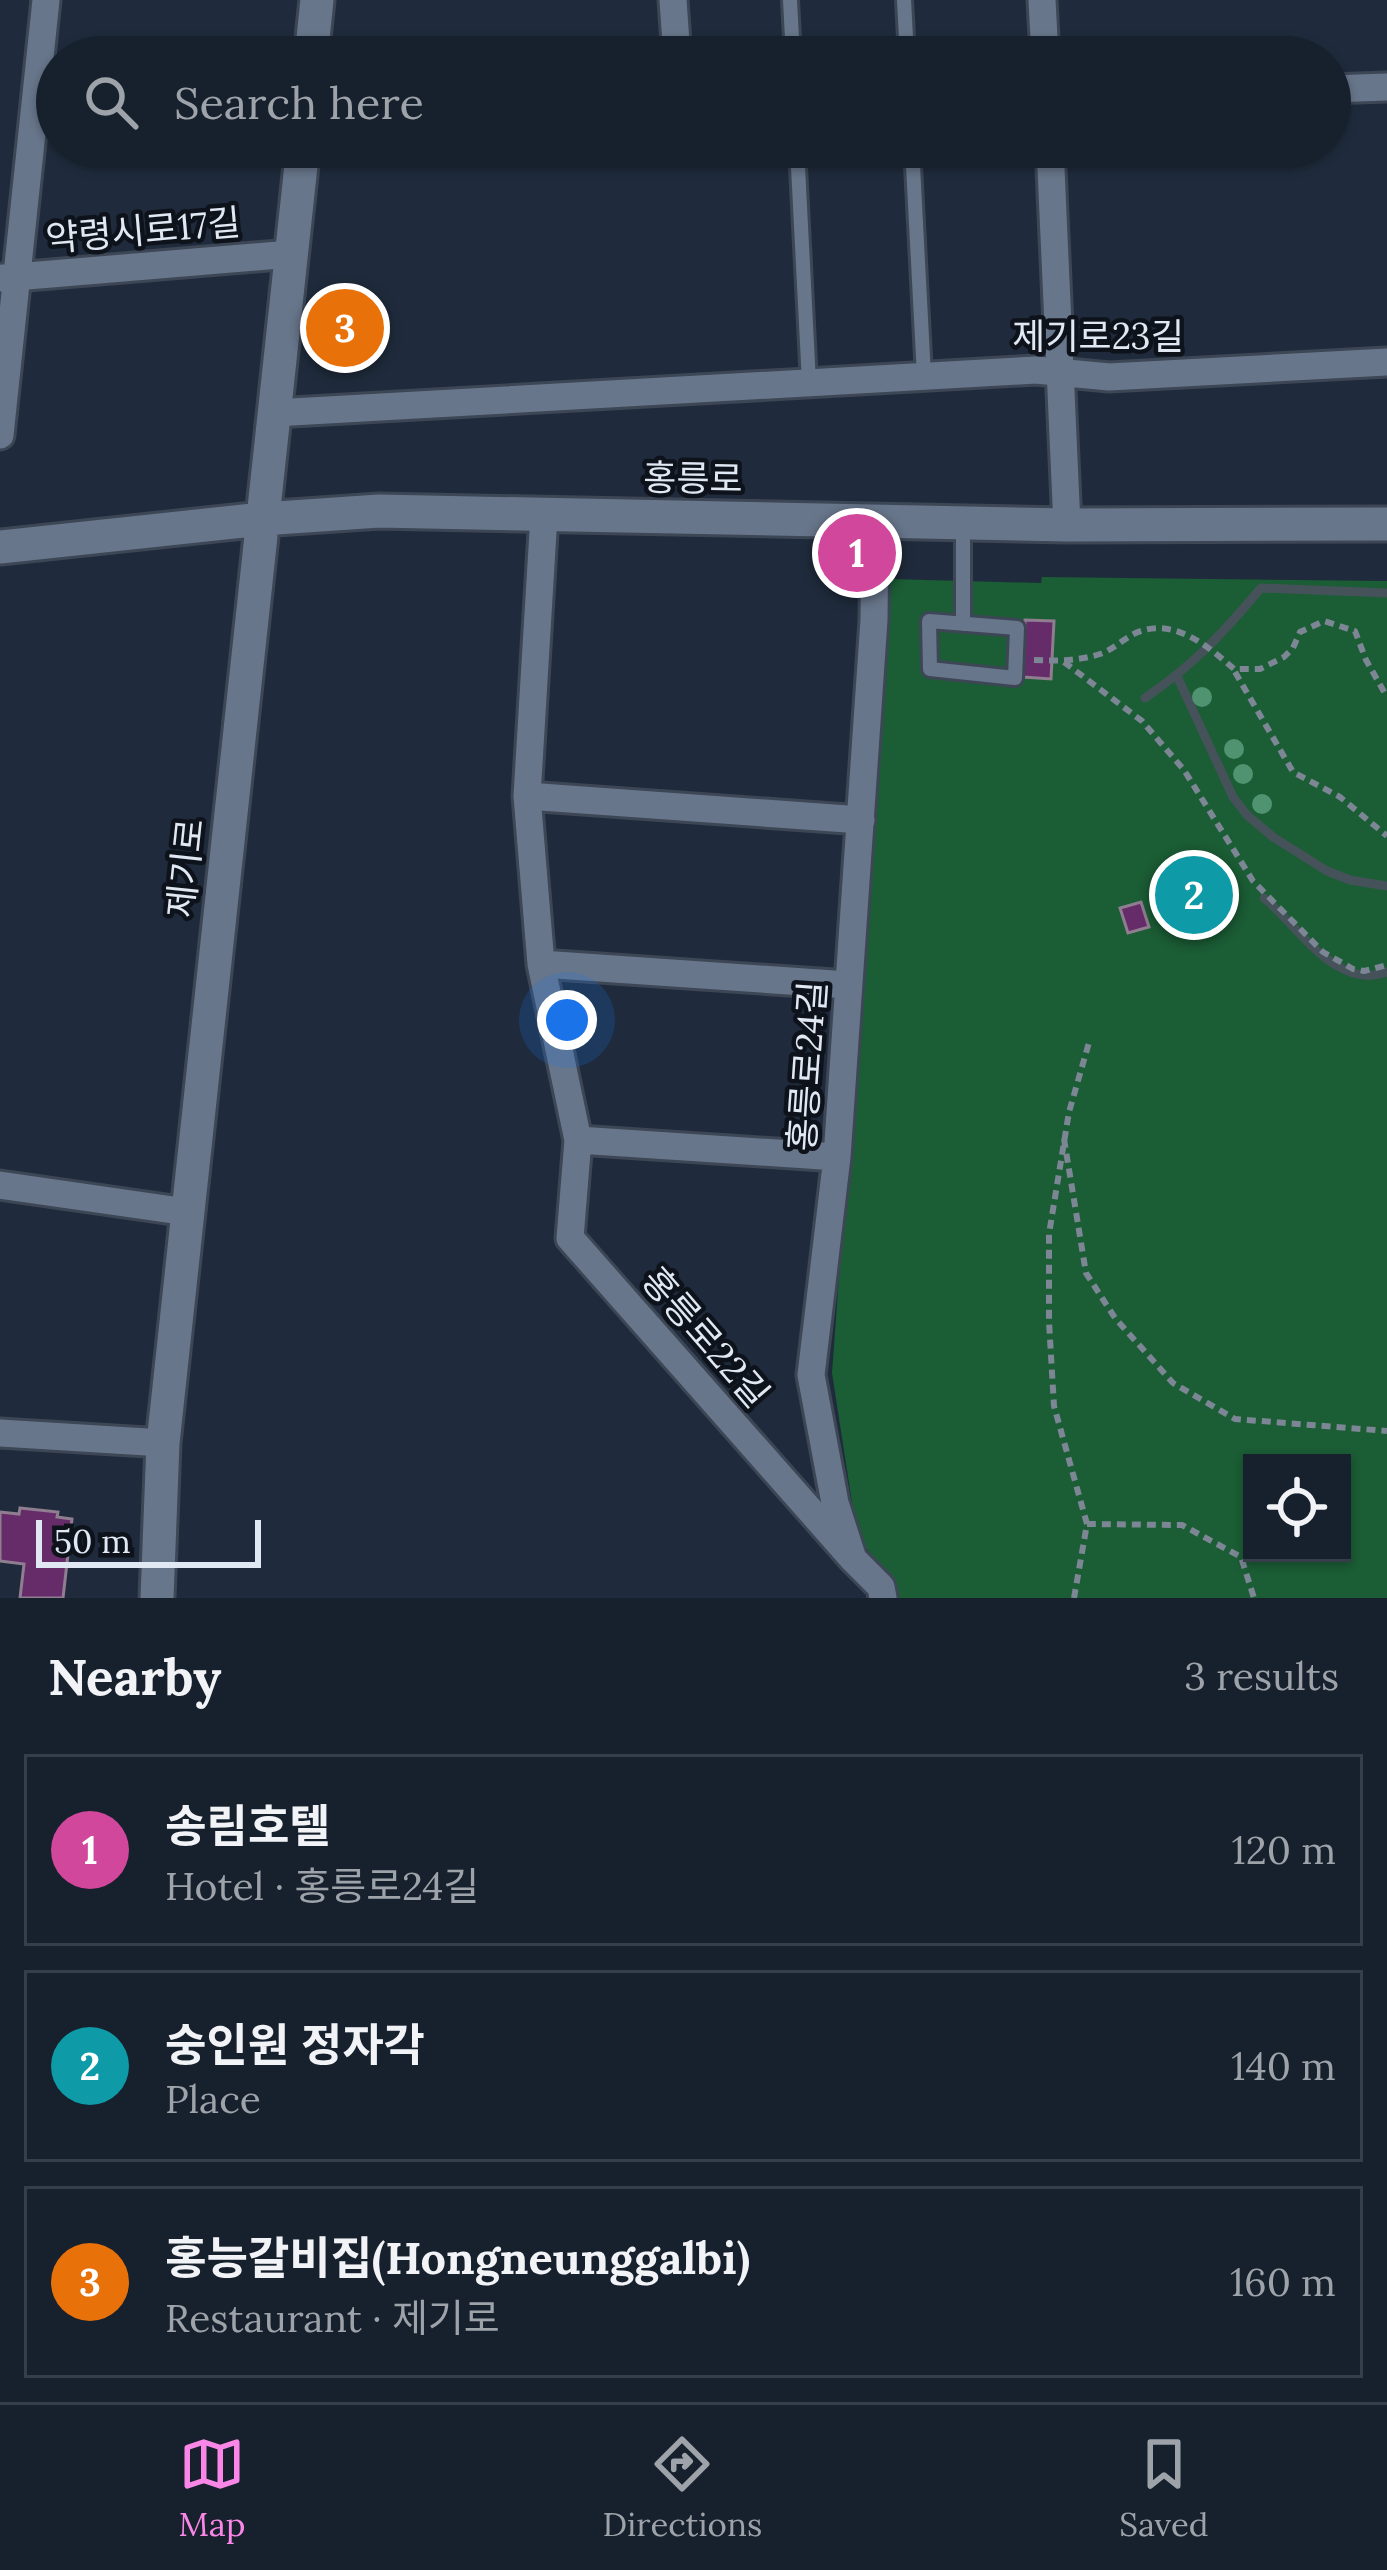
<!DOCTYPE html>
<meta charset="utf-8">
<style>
:root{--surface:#17202d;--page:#202835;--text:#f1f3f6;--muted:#9ea3aa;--line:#363e49;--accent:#fa87e8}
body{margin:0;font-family:Lora,"Noto Sans KR",serif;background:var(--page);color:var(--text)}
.controls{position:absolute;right:36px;bottom:36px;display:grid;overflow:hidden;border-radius:0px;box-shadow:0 3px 9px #0004}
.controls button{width:108px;height:108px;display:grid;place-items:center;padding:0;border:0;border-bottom:3px solid var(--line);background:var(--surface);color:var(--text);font:60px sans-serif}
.scale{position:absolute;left:36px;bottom:30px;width:225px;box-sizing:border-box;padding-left:12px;border:6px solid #e0e8f4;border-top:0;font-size:33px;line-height:42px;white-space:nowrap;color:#e0e8f4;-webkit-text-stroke:9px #0e131b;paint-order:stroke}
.you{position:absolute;left:567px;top:1020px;width:42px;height:42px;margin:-30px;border:9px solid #fff;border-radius:50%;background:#1a73e8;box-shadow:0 0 0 18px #1a73e833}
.badge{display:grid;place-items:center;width:78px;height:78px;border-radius:50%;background:var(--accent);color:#fff;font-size:39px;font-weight:700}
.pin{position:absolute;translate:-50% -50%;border:6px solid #fff;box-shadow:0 3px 12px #0006}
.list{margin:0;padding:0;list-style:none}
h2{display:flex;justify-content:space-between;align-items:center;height:156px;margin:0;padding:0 48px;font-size:51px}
h2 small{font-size:39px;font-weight:400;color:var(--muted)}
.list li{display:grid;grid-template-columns:78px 1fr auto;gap:36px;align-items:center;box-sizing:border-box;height:192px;margin:0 24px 24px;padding:0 24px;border:3px solid var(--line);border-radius:0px}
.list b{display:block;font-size:45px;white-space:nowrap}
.list p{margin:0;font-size:39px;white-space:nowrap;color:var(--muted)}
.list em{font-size:39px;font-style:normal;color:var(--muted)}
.icon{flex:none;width:66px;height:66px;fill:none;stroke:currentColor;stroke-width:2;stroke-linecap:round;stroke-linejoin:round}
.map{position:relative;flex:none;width:1387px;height:1598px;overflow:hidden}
.search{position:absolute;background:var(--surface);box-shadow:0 3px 9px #0004;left:36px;right:36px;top:36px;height:132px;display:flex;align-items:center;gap:30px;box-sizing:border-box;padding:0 42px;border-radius:66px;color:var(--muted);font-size:45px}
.sheet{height:804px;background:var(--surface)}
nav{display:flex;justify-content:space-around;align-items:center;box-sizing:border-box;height:168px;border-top:3px solid var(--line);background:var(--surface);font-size:33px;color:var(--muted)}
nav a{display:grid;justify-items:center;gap:6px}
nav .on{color:var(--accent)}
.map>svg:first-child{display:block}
.green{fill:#1b5d35;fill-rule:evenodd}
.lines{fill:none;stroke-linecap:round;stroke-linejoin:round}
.stream{stroke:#455259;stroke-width:9}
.building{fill:#662c6a;stroke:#8f7d90;stroke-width:3}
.service-casing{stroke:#3c4655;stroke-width:20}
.minor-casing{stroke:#3c4655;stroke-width:33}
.secondary-casing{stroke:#3c4655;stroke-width:39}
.path{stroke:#7c8694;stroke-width:6;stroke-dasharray:9 6;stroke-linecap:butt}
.service{stroke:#68768b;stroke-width:14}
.minor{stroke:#68768b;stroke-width:27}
.secondary{stroke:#68768b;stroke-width:33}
.tree{fill:#4f9371}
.labels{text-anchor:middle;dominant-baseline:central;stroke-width:9;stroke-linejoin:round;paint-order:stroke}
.street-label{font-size:36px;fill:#e0e8f4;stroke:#0e131b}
</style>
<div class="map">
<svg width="1387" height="1598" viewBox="0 0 1387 1598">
<rect width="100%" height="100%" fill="#1f2b3c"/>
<!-- green -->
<path class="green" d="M1042,577l345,4v1017h-494l-5,-20 -31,-43 -25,-162 58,-794 151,4zM1252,1463h90v90h-90z"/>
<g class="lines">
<!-- stream -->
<path class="stream" d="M1177,676l56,121 14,18 26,22 54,34 23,9 37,6
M1145,698c51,-35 77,-64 116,-110l126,5
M1264,898c35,28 71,93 123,74"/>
</g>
<!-- building -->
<path class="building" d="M1025,620l29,1 -3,58 -28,-2z
M1196,852l6,15 4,-1 15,40 -40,15 -18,-56z
M1141,902l8,25 -21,6 -8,-25z
M20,1508l38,4 -1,5 15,2 -9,79h-43l4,-34 -24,-3v-49l19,2z"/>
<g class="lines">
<defs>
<path id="service" d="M790,0l3,57
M904,0l3,57
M797,147l12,236
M912,147l12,229
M929,621l88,7 -2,50 -85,-9z
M963,624v-102"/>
<path id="minor" d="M673,0l4,57
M1042,0l3,57
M1330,89l57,-2
M1050,147l17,378
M3,278l288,-24
M274,413l762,-43 73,7 278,-15
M0,435l46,-435
M544,515l-17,281 14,168 37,176 -8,98 283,321
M875,521l-1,99 -37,537 -26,218 24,128 18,56 28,28 2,11
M527,796l334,24
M541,964l307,21
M578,1140l259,17
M0,1185l187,27
M0,1433l163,10"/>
<path id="secondary" d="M311,57l6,-57
M0,547l262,-28 117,-8 688,14 320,-1
M157,1598l6,-155 140,-1296"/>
</defs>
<!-- service casing -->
<use href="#service" class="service-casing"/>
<!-- minor casing -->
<use href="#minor" class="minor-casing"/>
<!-- secondary casing -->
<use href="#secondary" class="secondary-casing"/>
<!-- path -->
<path class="path" d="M1034,660c23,1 44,1 66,-6 15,-5 27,-19 41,-23 36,-12 69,17 93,38h26l24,-12 9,-9 7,-16 24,-11 31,10 11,29 21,37
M1064,662l78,59 42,49 69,111 70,71 30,17 11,2 23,-6
M1235,672l58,100 47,25 47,39
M1064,1139l22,134 29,45 58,65 62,36 152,12
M1087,1524l-33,-118 -5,-84v-88l20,-122 21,-73
M1074,1598l13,-74 95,1 59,32 13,41"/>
<!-- service -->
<use href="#service" class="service"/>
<!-- minor -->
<use href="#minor" class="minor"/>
<!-- secondary -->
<use href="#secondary" class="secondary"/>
</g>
<!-- trees -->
<g class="tree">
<circle cx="1202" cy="697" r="10"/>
<circle cx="1234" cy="749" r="10"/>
<circle cx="1243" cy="774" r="10"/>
<circle cx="1262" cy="804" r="10"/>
</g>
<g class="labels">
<!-- street labels -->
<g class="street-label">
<text transform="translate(143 230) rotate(-5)">약령시로17길</text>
<text x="1098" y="336">제기로23길</text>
<text transform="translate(693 478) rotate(1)">홍릉로</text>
<text transform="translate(185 868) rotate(-84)">제기로</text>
<text transform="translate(807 1066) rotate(-86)">홍릉로24길</text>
<text transform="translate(706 1337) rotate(49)">홍릉로22길</text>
</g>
</g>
</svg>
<div class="controls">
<button><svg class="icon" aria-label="locate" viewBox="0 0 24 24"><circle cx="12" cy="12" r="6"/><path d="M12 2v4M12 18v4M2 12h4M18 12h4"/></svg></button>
</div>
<div class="scale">50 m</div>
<div class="you"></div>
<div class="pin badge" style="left:857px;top:553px;background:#d1479c">1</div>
<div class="pin badge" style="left:1194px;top:895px;background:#0f9aa8">2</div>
<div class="pin badge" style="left:345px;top:328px;background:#e8710a">3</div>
<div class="search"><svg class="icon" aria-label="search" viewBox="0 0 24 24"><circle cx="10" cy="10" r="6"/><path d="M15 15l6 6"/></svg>Search here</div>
</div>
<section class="sheet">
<h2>Nearby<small>3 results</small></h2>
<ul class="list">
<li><span class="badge" style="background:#d1479c">1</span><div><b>송림호텔</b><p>Hotel · 홍릉로24길</p></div><em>120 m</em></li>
<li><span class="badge" style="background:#0f9aa8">2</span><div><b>숭인원 정자각</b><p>Place</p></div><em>140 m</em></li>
<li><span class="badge" style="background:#e8710a">3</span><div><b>홍능갈비집(Hongneunggalbi)</b><p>Restaurant · 제기로</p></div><em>160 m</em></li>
</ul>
</section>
<nav>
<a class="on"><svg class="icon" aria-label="map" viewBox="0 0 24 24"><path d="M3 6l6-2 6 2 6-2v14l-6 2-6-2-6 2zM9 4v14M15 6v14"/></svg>Map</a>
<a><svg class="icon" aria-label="directions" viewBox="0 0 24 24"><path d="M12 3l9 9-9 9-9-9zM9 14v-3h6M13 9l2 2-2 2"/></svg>Directions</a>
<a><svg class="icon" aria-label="saved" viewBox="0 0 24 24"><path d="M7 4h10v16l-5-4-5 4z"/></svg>Saved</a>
</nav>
